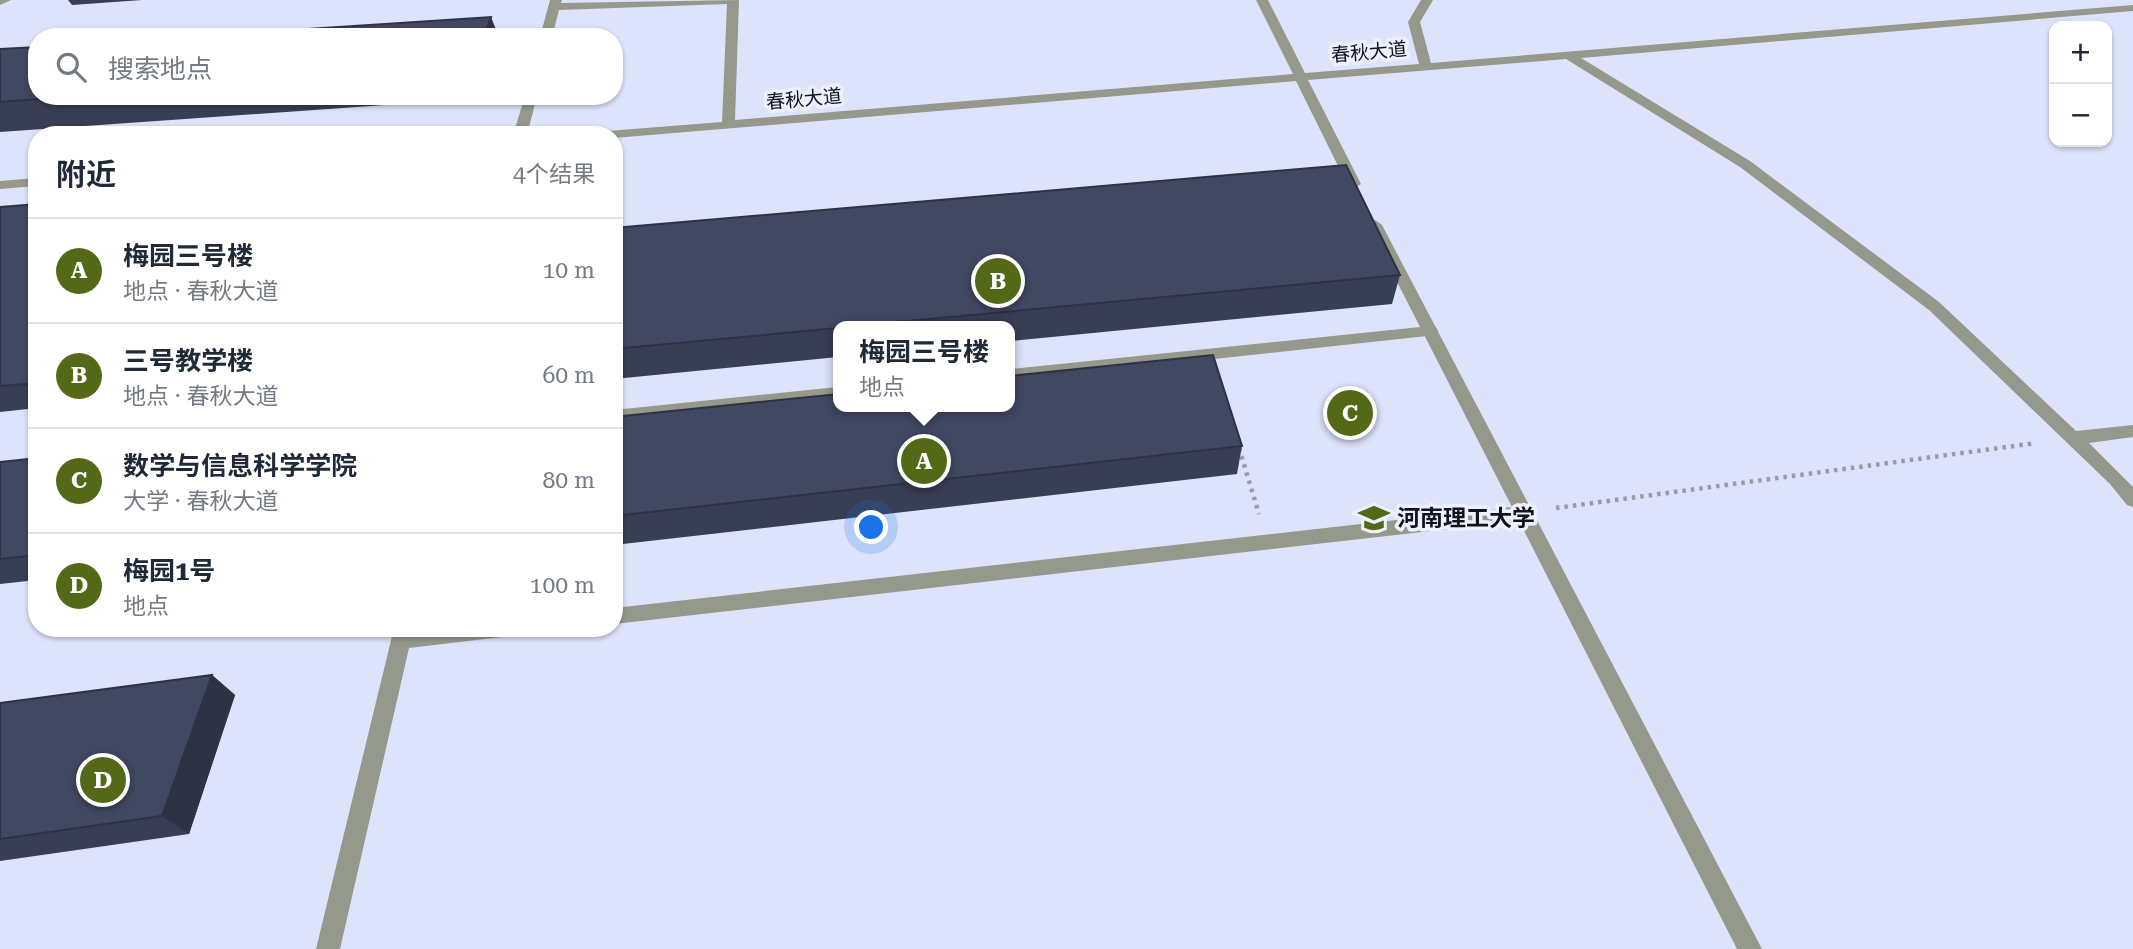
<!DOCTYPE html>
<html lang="zh">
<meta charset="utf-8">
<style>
:root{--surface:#fff;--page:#f6f6f7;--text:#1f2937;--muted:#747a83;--line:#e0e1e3;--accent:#536917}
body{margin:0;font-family:"Roboto Serif","Noto Sans SC",serif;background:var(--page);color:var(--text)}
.controls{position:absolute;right:21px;top:21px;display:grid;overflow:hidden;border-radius:14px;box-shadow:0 2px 5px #0004}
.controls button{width:63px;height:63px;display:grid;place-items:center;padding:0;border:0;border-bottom:2px solid var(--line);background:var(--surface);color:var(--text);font:35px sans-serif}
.you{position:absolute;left:872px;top:528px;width:24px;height:24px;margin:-18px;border:5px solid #fff;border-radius:50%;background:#1a73e8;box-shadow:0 0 0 10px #1a73e833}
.badge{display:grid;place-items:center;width:46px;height:46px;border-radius:50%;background:var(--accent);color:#fff;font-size:23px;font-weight:700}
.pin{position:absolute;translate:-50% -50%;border:4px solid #fff;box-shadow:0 2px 7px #0006}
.popup{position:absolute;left:833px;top:321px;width:182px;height:91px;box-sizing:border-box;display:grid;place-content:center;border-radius:14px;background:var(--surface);filter:drop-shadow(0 2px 5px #0005);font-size:23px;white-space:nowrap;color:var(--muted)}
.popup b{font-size:26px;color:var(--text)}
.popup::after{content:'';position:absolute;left:50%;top:100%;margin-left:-14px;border:14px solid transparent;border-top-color:var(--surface)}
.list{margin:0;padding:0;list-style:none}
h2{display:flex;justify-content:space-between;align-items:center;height:91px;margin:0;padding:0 28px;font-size:30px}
h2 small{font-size:23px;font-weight:400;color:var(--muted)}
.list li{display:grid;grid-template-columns:46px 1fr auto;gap:21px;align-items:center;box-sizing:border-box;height:105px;padding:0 28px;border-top:2px solid var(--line)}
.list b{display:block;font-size:26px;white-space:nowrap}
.list p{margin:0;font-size:23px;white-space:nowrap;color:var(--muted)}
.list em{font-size:23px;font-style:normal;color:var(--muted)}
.icon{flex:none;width:38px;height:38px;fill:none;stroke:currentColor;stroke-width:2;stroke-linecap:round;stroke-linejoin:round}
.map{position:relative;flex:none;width:2133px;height:949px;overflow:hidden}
.search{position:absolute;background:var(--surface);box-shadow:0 2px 5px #0004;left:28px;top:28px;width:595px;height:77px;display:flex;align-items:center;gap:18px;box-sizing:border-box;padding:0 24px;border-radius:28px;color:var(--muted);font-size:26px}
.panel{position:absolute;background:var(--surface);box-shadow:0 2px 5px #0004;left:28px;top:126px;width:595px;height:511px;border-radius:28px}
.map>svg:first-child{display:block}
.built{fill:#dce3fb;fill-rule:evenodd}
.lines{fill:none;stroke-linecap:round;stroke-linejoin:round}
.path{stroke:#989ca8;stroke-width:4.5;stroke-dasharray:3.5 5;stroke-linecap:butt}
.service{fill:#94998b;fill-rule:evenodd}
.minor{fill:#94998b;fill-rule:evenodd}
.wall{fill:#383e54}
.shaded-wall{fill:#2e3245}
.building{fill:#414862;stroke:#2e3245;stroke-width:2}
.labels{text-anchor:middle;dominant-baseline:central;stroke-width:7;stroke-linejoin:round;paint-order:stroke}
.far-street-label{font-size:19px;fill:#11141f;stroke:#edf1fe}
.poi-label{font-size:23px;font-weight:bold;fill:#11141f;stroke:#edf1fe;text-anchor:start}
</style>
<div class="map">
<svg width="2133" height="949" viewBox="0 0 2133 949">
<rect width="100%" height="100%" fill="#edf1fe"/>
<!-- built -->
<path class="built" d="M0,0h2133v949h-2133zM2054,26h53v116h-53zM37,37h577v59h-577zM37,135h577v493h-577zM838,326h172v81h-172z"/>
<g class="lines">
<!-- path -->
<path class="path" d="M1239,448l20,66
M1556,508l480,-65"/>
<!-- service -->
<path class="service" d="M1430,326l6,1 2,4 -2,4 -426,46v-12z
M838,387v12l-224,23v-12z"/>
<!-- minor -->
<path class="minor" d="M0,0h11l-11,5z
M550,0h12l-1,3 178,-3 -4,120 558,-46 -37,-74h12l37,73 114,-9 -11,-42 13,-22h12l-13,22 11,41 702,-58v6l-552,47 169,103 189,141 137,129 57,-6v12l-44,6 44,44v20l-6,-2 -17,-21 -181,-174 -189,-143 -174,-108 -258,21 53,104 -7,4 -7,-4 -51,-103 -682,57v-3h-13l6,-4 115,-9 5,-118 -168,6 -7,27h-12z
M525,96h12l-10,39h-14z
M37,178v8l-37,3v-8z
M1375,220l7,5 380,724h-25l-218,-428 -905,103v-16l898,-101 -144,-282z
M394,628h20l-1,3 25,-3h82l-3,6 -7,2 -101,12 -69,301h-24z"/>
</g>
<!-- wall -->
<path class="wall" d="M68,0h74l-70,5z
M0,49l37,47h448l-1,2 -484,34z
M37,204v204l-37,4v-205z
M614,228l786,47 -8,29 -382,37v-15h-172v31l-224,22z
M614,417l628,29 -5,28 -623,71z
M37,458v122l-37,4v-122z
M212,675l23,20 -46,139 -189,27v-158z"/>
<!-- shaded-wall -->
<path class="shaded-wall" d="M491,17l8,20h-15z
M212,675l23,20 -46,139 -27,-18z"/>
<!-- building -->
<path class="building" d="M491,17l-7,20h-297z
M37,47v49h40l-77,6v-53z
M1346,165l54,110 -546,51h-16v2l-224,21v-121z
M37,204v179l-37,3v-179z
M1213,355l29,91 -628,70v-99l224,-23v13h172v-31z
M37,458v97l-37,4v-97z
M212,675l-50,141 -162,23v-136z"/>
<!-- icons -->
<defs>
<symbol id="university-bare" viewBox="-9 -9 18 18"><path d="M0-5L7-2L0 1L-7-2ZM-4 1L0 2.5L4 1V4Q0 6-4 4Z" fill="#536917" stroke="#edf1fe" stroke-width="2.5" paint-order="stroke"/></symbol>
</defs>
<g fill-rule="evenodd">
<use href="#university-bare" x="1352" y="496" width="44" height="44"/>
</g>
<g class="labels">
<!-- far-street labels -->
<g class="far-street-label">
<text transform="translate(1369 52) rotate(-5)">春秋大道</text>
<text transform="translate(804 99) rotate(-5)">春秋大道</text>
</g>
<!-- poi labels -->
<g class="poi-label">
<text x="1397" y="518">河南理工大学</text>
</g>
</g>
</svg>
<div class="controls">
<button>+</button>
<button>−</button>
</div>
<div class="you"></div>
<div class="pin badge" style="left:924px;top:461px">A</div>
<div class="popup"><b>梅园三号楼</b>地点</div>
<div class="pin badge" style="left:998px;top:281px">B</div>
<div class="pin badge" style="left:1350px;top:413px">C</div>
<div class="pin badge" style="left:103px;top:780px">D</div>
<div class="search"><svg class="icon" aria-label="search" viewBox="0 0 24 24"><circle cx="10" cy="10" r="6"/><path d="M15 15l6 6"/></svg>搜索地点</div>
<section class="panel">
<h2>附近<small>4个结果</small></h2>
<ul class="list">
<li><span class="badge">A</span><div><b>梅园三号楼</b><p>地点 · 春秋大道</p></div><em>10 m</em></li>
<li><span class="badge">B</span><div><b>三号教学楼</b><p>地点 · 春秋大道</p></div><em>60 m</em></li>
<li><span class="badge">C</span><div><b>数学与信息科学学院</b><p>大学 · 春秋大道</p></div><em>80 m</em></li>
<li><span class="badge">D</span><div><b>梅园1号</b><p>地点</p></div><em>100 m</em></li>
</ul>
</section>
</div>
